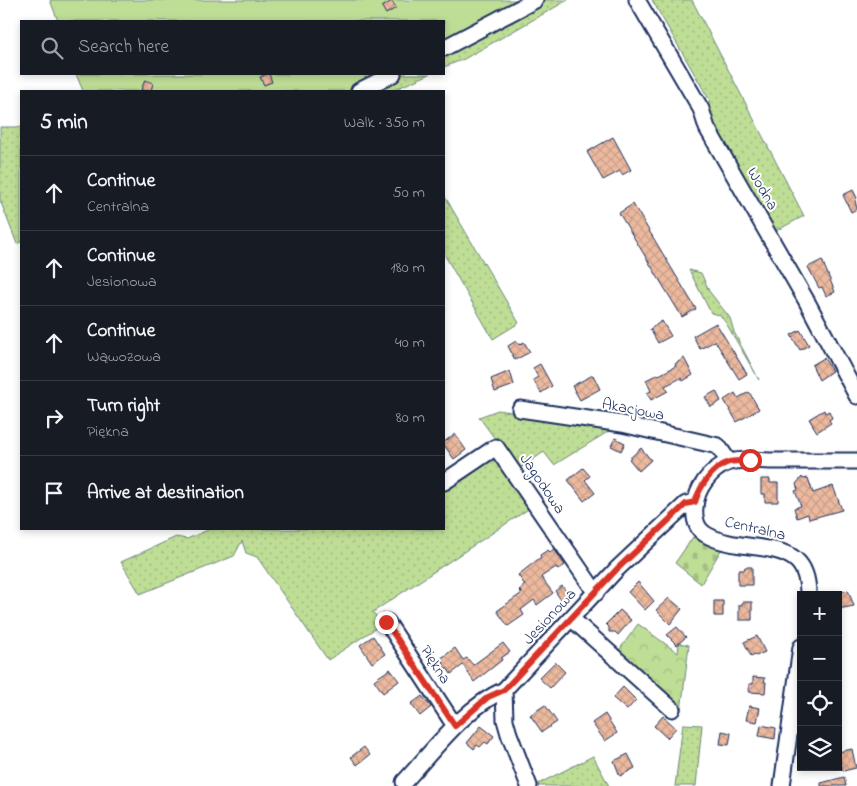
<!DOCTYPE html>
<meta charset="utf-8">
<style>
:root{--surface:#171b24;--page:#20242c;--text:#f1f3f6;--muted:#9ea1a6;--line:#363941}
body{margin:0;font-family:"Indie Flower",sans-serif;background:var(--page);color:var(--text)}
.controls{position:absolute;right:15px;bottom:15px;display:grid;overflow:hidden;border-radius:0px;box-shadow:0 2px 8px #0003}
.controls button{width:45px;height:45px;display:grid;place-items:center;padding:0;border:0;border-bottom:1px solid var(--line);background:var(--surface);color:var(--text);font:25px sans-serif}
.stop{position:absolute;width:15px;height:15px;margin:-11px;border:4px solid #d93025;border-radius:50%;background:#fff}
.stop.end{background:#d93025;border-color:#fff;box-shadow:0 1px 5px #0008}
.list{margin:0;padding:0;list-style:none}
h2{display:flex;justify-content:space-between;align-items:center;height:65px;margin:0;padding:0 20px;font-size:21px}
h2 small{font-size:16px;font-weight:400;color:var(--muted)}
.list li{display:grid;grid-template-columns:32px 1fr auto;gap:15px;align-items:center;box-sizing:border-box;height:75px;padding:0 20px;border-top:1px solid var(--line)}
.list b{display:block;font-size:19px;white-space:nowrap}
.list p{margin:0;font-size:16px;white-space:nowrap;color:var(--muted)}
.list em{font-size:16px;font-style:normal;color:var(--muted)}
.icon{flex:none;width:28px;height:28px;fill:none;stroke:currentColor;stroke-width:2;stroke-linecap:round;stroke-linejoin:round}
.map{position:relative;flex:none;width:857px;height:786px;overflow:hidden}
.search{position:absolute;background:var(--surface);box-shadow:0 2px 8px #0003;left:20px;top:20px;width:425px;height:55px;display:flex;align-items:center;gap:12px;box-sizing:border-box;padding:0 18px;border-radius:0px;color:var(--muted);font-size:19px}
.panel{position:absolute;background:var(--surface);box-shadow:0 2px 8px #0003;left:20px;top:90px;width:425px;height:440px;border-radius:0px}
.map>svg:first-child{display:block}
.grass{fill:url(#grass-dots);stroke:#6c867a}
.forest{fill:url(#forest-crowns);stroke:#6c867a}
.cemetery{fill:url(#cemetery-stones);stroke:#6c867a}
.green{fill:#bedd95;stroke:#6c867a}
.building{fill:url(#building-cross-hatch);stroke:#1b2f5e}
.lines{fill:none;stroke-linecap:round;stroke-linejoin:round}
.minor-casing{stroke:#1b2f5e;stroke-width:19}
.minor{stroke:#fff;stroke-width:15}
.route{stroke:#d93025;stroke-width:6}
.labels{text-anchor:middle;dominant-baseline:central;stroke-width:4;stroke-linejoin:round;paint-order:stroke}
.street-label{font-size:16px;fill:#1b2f5e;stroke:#fff}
</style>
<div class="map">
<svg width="857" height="786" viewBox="0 0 857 786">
<defs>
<pattern id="grass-dots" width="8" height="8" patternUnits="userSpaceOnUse" patternTransform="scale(1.25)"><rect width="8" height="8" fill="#bedd95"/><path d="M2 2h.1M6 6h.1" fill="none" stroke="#a3be83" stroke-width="1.8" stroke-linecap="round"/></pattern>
<pattern id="forest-crowns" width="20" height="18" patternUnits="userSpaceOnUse" patternTransform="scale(1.25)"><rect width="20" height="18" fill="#bedd95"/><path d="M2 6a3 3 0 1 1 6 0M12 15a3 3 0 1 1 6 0" fill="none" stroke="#a3be83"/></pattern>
<pattern id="cemetery-stones" width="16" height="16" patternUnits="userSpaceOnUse" patternTransform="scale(1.25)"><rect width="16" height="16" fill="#bedd95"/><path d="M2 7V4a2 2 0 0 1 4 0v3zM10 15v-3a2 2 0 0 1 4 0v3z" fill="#a3be83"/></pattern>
<pattern id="building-cross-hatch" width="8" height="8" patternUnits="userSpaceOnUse" patternTransform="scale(1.25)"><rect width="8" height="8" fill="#ecb99e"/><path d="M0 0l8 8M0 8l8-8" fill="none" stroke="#ca9f8a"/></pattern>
</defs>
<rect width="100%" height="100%" fill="#fff"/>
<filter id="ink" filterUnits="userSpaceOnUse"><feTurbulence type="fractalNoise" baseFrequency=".02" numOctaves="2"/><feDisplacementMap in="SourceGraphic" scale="10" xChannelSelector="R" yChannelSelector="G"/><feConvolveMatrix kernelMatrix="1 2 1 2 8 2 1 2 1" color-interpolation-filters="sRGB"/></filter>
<g filter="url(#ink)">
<!-- grass -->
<path class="grass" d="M541,0h27l-104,59 -20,8v-16z
M652,0h40l112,216 -34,18 -72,-125 12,-8z
M399,74h31l-39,17h-26z
M0,127h21v115l-4,2 -17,-44z
M444,195l75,128 -26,16 -49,-85z
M689,270l12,3 8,18 21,27 4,14 25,48 -33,-57 -6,-8 -9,-2z
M498,410l116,18 -60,37 -10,-13 -25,17 -21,-26 -19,-26z
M496,452l37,54 -160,106 9,12 -54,36 -71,-103 -11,-4 -4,-12 -8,15 -94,38 -19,-32 55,-25 11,2 23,-10h174l2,2 3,-2h55v-43z
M683,724l19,1 -6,61h-21z
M593,756l16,30h-73v-1z"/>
<!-- forest -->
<path class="forest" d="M638,624l40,29 1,-10 10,2 -8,66 -64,-58z"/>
<!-- cemetery -->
<path class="cemetery" d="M693,537l28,13 -20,34 -26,-21z"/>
<!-- green -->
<path class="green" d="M50,0h478l-84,44v-23h-386z
M76,74h311l-33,17h-271z"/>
<!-- building -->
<path class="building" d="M392,1l4,7 -10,6 -4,-7z
M267,74h2l3,8 -8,3 -4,-8z
M145,80l8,3 -2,8 -10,-1z
M613,137l18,33 -9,5 -2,-4 -17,9 -16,-28z
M853,190l4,8 -2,2 2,9 -6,3 -8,-17z
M633,204l63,105 -14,8 -63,-104z
M822,260l13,32 -9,4 -4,-9 -3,1 -11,-21z
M662,321l9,15 -13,7 -8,-14z
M716,323l31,51 -8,5 -24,-38 -15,8 -7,-13z
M800,330l9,15 -9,5 -9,-15z
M516,341l3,4 5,-3 6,10 -15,8 -7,-14z
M684,358l9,17 -10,6 -2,-3 -16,8 3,5 -17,9 -4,-7 4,-2 -5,-11 12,-6 1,1 17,-9 -1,-2z
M824,358l8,13 -13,9 -7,-15z
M540,364l12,22 -11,7 -8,-13 5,-3 -5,-9z
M510,371l4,14 -19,7 -4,-13z
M593,375l7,14 -20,11 -8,-14z
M716,391l5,10 -10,6 -6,-10z
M749,392l10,17 -22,13 -13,-22 11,-7 3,5z
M824,410l1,3 4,-2 3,7 -3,2 2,3 -14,9 -8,-13z
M455,434l11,16 -12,9 -10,-14v-3z
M615,438l10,5 -4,8 -10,-5z
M641,448l10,12 -12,11 -10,-12z
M583,468l7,8 -5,4 10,13 -11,8 -16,-21z
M802,477l1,2 5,-1 5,15 20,-7 9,24 -33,9 -1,-5 -11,4 -3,-10 7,-2 -6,-15 3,-1 -2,-6z
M761,479h9v4h8v19h-13v-8h-4z
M554,549l11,16 -7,5 -2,-3 -15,10 12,16 -16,12 -3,-5 -13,10 3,5 -16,11 -11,-15 25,-18 -3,-3 6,-5 -7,-10 23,-18 -1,-2 8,-5 2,2z
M745,567h7v18h-14v-15h6z
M638,582l16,19 -9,9 -17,-18z
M562,586l6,8 -7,6 -6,-9z
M848,590l6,16 -16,3v-16z
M669,598l13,11 -12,15 -14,-14z
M714,601h9v15h-9z
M742,602h10v18h-13v-15h3z
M620,610l11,10 -13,15 -3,-3h-6v-5l-3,-3z
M677,627l9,10 -9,8 -10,-10z
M373,636l12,18 -13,9 -12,-18z
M757,636l8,16 -9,4 -1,-2 -4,2 -7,-14z
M503,643l7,9 -9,6 1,2 -28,22 -11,-17 -12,9 -4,-6h-5l2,-5 -4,-4 15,-11 8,12 4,-2 6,7z
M555,662l10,10 -15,16 -11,-10z
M390,669l9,12 -16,12 -9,-13z
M753,677l12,1 -1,4h2l-1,11 -16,-1v-8h4z
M623,687l13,13 -9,10 -14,-12z
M422,696l9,11 -11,9 -9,-12z
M545,705l12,17 -15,10 -12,-17z
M749,706l11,2 -3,14 -11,-2z
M605,714l12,19 -12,8 -13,-18z
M663,716l13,12 -9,10 -13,-12z
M761,725l15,3 -1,11 -16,-3z
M481,726l13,10 -6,8 -3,-2 -5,5 -3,-2 -3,4 -7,-6z
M722,731l9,2 -2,12 -9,-1z
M364,747l6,8 -13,10 -6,-8z
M852,749l4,19 -13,3 -5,-19z
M628,754l7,14 -15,8 -6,-15z
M844,777l2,9h-25v-3z"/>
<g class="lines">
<defs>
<path id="minor" d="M637,0l64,109 6,19 99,172 51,96
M444,48l91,-48
M359,91l34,-17
M520,409l102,15 96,22 11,16
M444,482l52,-35 100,146
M808,595c0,-13 -2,-26 -12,-35 -21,-18 -63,-9 -91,-26 -9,-6 -11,-17 -10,-27 1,-18 15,-37 32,-44 13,-5 32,-2 46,-2 28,0 56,0 84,0
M572,619l100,90
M387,622l68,104
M404,782c30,-32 60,-74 100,-92
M529,786l-20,-52 -4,-14 -1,-30 113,-121 69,-65 9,-2
M782,786l19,-139"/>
</defs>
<!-- minor casing -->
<use href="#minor" class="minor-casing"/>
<!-- minor -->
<use href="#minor" class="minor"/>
</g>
</g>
<g class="lines" filter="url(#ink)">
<!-- route -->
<path class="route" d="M386,622l69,104 33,-29 16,-7 113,-121 69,-65 9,-2c5,-16 17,-34 34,-40 6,-1 14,-1 21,-2"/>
</g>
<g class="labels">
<!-- street labels -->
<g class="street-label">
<text transform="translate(762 189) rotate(60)">Wodna</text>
<text transform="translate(633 410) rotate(11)">Akacjowa</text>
<text transform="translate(542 484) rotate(56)">Jagodowa</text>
<text transform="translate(755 529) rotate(13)">Centralna</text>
<text transform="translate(550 617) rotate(-47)">Jesionowa</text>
<text transform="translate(435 665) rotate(57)">Piękna</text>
</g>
</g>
</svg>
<div class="controls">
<button>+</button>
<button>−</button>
<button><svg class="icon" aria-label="locate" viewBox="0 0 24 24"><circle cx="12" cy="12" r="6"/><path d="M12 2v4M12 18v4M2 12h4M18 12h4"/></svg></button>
<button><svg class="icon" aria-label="layers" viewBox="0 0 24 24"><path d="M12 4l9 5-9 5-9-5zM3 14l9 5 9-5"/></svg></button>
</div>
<div class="stop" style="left:750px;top:460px"></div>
<div class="stop end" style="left:386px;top:622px"></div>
<div class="search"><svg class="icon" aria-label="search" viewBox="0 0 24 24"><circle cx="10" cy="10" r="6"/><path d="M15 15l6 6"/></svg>Search here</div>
<section class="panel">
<h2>5 min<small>Walk · 350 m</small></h2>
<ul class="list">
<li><svg class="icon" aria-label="ahead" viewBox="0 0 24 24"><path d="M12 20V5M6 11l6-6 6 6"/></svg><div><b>Continue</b><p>Centralna</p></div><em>50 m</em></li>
<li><svg class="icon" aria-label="ahead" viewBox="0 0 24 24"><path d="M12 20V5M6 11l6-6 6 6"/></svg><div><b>Continue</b><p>Jesionowa</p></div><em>180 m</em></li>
<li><svg class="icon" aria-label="ahead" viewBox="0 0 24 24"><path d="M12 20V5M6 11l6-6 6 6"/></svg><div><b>Continue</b><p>Wąwozowa</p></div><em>40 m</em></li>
<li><svg class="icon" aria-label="right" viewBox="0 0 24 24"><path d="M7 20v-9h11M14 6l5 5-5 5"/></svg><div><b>Turn right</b><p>Piękna</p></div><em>80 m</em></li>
<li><svg class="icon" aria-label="arrive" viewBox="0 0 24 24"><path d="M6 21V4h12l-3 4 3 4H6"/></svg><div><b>Arrive at destination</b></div></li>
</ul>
</section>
</div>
